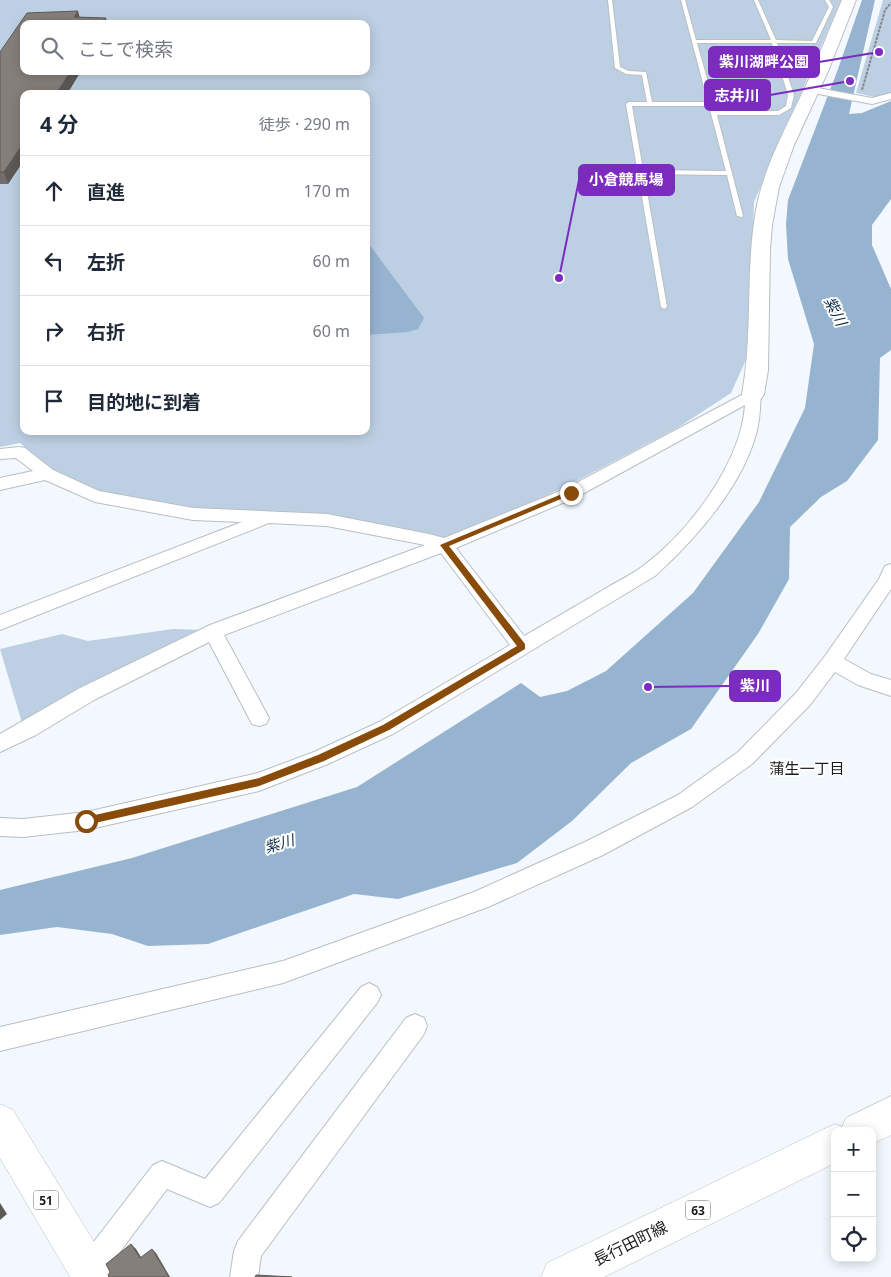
<!DOCTYPE html>
<html lang="ja">
<meta charset="utf-8">
<style>
:root{--surface:#fff;--page:#f6f6f7;--text:#1f2937;--muted:#747a83;--line:#e0e1e3}
body{margin:0;font-family:"Noto Sans","Noto Sans JP",sans-serif;background:var(--page);color:var(--text)}
.controls{position:absolute;right:15px;bottom:15px;display:grid;overflow:hidden;border-radius:10px;box-shadow:0 2px 12px #0003}
.controls button{width:45px;height:45px;display:grid;place-items:center;padding:0;border:0;border-bottom:1px solid var(--line);background:var(--surface);color:var(--text);font:25px sans-serif}
.stop{position:absolute;width:15px;height:15px;margin:-11px;border:4px solid #884b09;border-radius:50%;background:#fff}
.stop.end{background:#884b09;border-color:#fff;box-shadow:0 1px 5px #0008}
.list{margin:0;padding:0;list-style:none}
h2{display:flex;justify-content:space-between;align-items:center;height:65px;margin:0;padding:0 20px;font-size:21px}
h2 small{font-size:16px;font-weight:400;color:var(--muted)}
.list li{display:grid;grid-template-columns:32px 1fr auto;gap:15px;align-items:center;box-sizing:border-box;height:70px;padding:0 20px;border-top:1px solid var(--line)}
.list b{display:block;font-size:19px;white-space:nowrap}
.list em{font-size:16px;font-style:normal;color:var(--muted)}
.icon{flex:none;width:28px;height:28px;fill:none;stroke:currentColor;stroke-width:2;stroke-linecap:round;stroke-linejoin:round}
.map{position:relative;flex:none;width:891px;height:1277px;overflow:hidden}
.search{position:absolute;background:var(--surface);box-shadow:0 2px 12px #0003;left:20px;top:20px;width:350px;height:55px;display:flex;align-items:center;gap:12px;box-sizing:border-box;padding:0 18px;border-radius:10px;color:var(--muted);font-size:19px}
.panel{position:absolute;background:var(--surface);box-shadow:0 2px 12px #0003;left:20px;top:90px;width:350px;height:345px;border-radius:10px}
.map>svg:first-child{display:block}
.green{fill:#bdd0e3;fill-rule:evenodd}
.water{fill:#96b3d0}
.lines{fill:none;stroke-linecap:round;stroke-linejoin:round}
.lane-casing{stroke:#b9bec3;stroke-width:2}
.street-casing{stroke:#b9bec3;stroke-width:2}
.secondary-casing{stroke:#b9bec3;stroke-width:2}
.primary-casing{stroke:#b9bec3;stroke-width:1}
.path{stroke:#84888b;stroke-width:2;stroke-dasharray:3 1;stroke-linecap:butt}
.lane{fill:#fff;fill-rule:evenodd}
.street{fill:#fff;fill-rule:evenodd}
.secondary{fill:#fff;fill-rule:evenodd}
.primary{fill:#fff;fill-rule:evenodd}
.wall{fill:#726d6a}
.shaded-wall{fill:#5d5956}
.building{fill:#857f7b;stroke:#5d5956}
.route{fill:#884b09}
.labels{text-anchor:middle;dominant-baseline:central;stroke-width:4;stroke-linejoin:round;paint-order:stroke}
.shield{fill:#fff;stroke:#5f6061;stroke-width:1}
.shield-label{font-size:12px;font-weight:bold;fill:#1a1c1d}
.water-label{font-size:15px;font-style:italic;fill:#0a2c49;stroke:#fff}
.neighbourhood-label{font-size:15px;fill:#1a1c1d;stroke:#fff}
.near-street-label{font-size:16px;fill:#1a1c1d;stroke:#fff}
.leader{fill:none;stroke:#7b2cbf;stroke-width:2}
.callout-dot{fill:#7b2cbf;stroke:#fff;stroke-width:2}
.callout{fill:#7b2cbf;stroke:#7b2cbf;stroke-width:2}
.callout-label{font-size:15px;text-anchor:middle;font-weight:bold;fill:#fff}
</style>
<div class="map">
<svg width="891" height="1277" viewBox="0 0 891 1277">
<rect width="100%" height="100%" fill="#f2f8fd"/>
<!-- green -->
<path class="green" d="M0,0h841l-87,202 -5,151 -18,40 -52,34 -116,61 -107,47 -12,2 -83,-15 -198,-17 -62,-12 -41,-17 -40,-33 -20,4zM24,24h342v47h-342zM24,94h342v337h-342z
M883,0h8v93l-12,5 -23,-5z
M173,629l33,1 -184,93 -22,-74 62,-15 26,7z"/>
<!-- water -->
<path class="water" d="M862,0h13l-26,114 13,-1 29,-12v98l-19,26v20l19,44v61l-11,8 -2,82 -31,41 -26,16 -31,30 -1,52 -31,55 -67,95 -60,34 -59,58 -55,42 -119,36 -44,-5 -146,50 -60,2 -36,-12 -55,-7 -57,8v-45l132,-32 225,-71 164,-104 19,14 27,-6 39,-20 87,-78 66,-91 46,-94 9,-64 -26,-85 -2,-35 2,-24 50,-131z
M366,240l58,78 -6,11 -10,3 -42,3z"/>
<g class="lines">
<defs>
<path id="lane" d="M608,0h4l8,67 9,4 17,1 6,30h56l-27,-102h4l11,40h75l-17,-40h4l18,40 36,1 17,-34 -4,-7h4l4,7 -17,36h-39l17,52 -3,13 -12,7h-62l26,101 -1,1 -5,-1 -10,-41 -83,-1 23,133 -3,2 -3,-2 -35,-203 3,-2h18l-5,-27 -16,-1 -11,-6zM697,43h75l16,52 -2,11 -8,5h-62zM632,106h77l17,65 -83,-1z"/>
<path id="street" d="M812,87l60,11 19,-5v6l-19,5 -64,-12 -2,-2z
M753,389l5,2c4,5 2,12 2,18 -3,62 -61,127 -105,167l-262,158 -65,30 -69,27 -173,39 -63,7 -23,-1v-18l23,1 63,-7 172,-39 56,-21 65,-30 131,-77 -69,-92 -217,82 45,83 -3,6 -7,2 -7,-2 -43,-82 -115,58 -58,35 -36,17v-18l80,-46 130,-63 215,-80 -98,-19 -58,-3 -269,107v-15l242,-93 -49,-2 -98,-18 -50,-22 -45,10v-12l33,-7 -17,-13 -16,1v-10l19,-2 6,1 28,22 46,21 94,17 134,6 102,20 15,4 121,-49zM745,405c-4,58 -56,127 -102,161 -12,9 -27,16 -40,24 -26,15 -52,31 -79,46l-68,-88 121,-51z
M891,564v25l-47,70 27,15 20,6v16l-33,-11 -23,-13 -25,33 -58,59 -60,43 -89,48 -115,52 -205,76 -283,68v-24l283,-66 191,-69 113,-51 91,-46 60,-43 58,-59 29,-37 54,-77 6,-13z
M369,983l8,4 4,8 -4,8 -158,200 -9,4 -43,-18 -66,88h-23l-3,-6 4,-10 74,-96 9,-4 43,18 156,-192z
M415,1014l9,4 3,8 -3,8 -163,222 -3,21h-28l4,-26 4,-10 168,-223z"/>
<path id="secondary" d="M842,0h14l-27,69 -35,76 -15,42 -7,38 -2,24 -2,121 -4,24 -3,5 -8,2 -8,-2 -3,-5c12,-64 2,-130 16,-194 10,-42 32,-80 50,-119 12,-27 22,-54 34,-81z"/>
<path id="primary" d="M891,1096v39l-19,9v-13h-37v32l-231,114h-63l6,-14 275,-133 13,-6 7,3 4,-9z
M0,1104l13,6 94,153 6,14h-43l-70,-119z"/>
</defs>
<!-- lane casing -->
<use href="#lane" class="lane-casing"/>
<!-- street casing -->
<use href="#street" class="street-casing"/>
<!-- secondary casing -->
<use href="#secondary" class="secondary-casing"/>
<!-- primary casing -->
<use href="#primary" class="primary-casing"/>
<!-- path -->
<path class="path" d="M862,90l23,-80 6,-7"/>
<!-- lane -->
<use href="#lane" class="lane"/>
<!-- street -->
<use href="#street" class="street"/>
<!-- secondary -->
<use href="#secondary" class="secondary"/>
<!-- primary -->
<use href="#primary" class="primary"/>
</g>
<!-- wall -->
<path class="wall" d="M0,52l24,19h57l-14,23h-43v66l-16,24h-8z"/>
<!-- shaded-wall -->
<path class="shaded-wall" d="M78,11l3,11 -7,-5z
M106,18l1,6h-5z
M71,71h10l-14,23h-11z
M24,142v18l-16,24 -4,-12z
M0,1203l7,11 -7,6z
M131,1244l5,5 8,13 -4,-4z
M152,1249l4,4 14,24h-1z"/>
<!-- building -->
<path class="building" d="M78,11l-4,6 32,1 -4,6h-78v47h47l-15,23h-32v48l-20,30h-4v-120l27,-39z
M131,1244l9,14 12,-9 17,28h-60l-1,-2 2,-3 -4,-8z
M256,1275l36,2h-37z"/>
<!-- route -->
<path class="route" d="M569,491l6,2 -126,53 76,98v5l-136,81 -65,31 -65,25 -173,39 -3,-1v-6l3,-1 173,-39 59,-23 65,-30 134,-79 -77,-101z"/>
<g class="labels">
<!-- shield labels -->
<g class="shield">
<rect x="33.5" y="1190.5" width="25" height="19" rx="4"/>
<rect x="685.5" y="1200.5" width="25" height="19" rx="4"/>
</g>
<g class="shield-label">
<text x="46" y="1200">51</text>
<text x="698" y="1210">63</text>
</g>
<!-- water labels -->
<g class="water-label">
<text transform="translate(836 311) rotate(63)">紫川</text>
<text transform="translate(279 843) rotate(-16)">紫川</text>
</g>
<!-- neighbourhood labels -->
<g class="neighbourhood-label">
<text x="807" y="768">蒲生一丁目</text>
</g>
<!-- near-street labels -->
<g class="near-street-label">
<text transform="translate(630 1243) rotate(-26)">長行田町線</text>
</g>
</g>
<!-- callouts -->
<path class="leader" d="M879 52L819 62M850 81L770 95M559 278L579 180M648 687L730 686"/>
<g class="callout-dot">
<circle cx="879" cy="52" r="5"/>
<circle cx="850" cy="81" r="5"/>
<circle cx="559" cy="278" r="5"/>
<circle cx="648" cy="687" r="5"/>
</g>
<g class="callout">
<rect x="709" y="47" width="110" height="30" rx="5"/>
<rect x="705" y="80" width="65" height="30" rx="5"/>
<rect x="579" y="165" width="95" height="30" rx="5"/>
<rect x="730" y="671" width="50" height="30" rx="5"/>
</g>
<g class="callout-label">
<text x="764" y="67">紫川湖畔公園</text>
<text x="737" y="101">志井川</text>
<text x="626" y="185">小倉競馬場</text>
<text x="755" y="691">紫川</text>
</g>
</svg>
<div class="controls">
<button>+</button>
<button>−</button>
<button><svg class="icon" aria-label="locate" viewBox="0 0 24 24"><circle cx="12" cy="12" r="6"/><path d="M12 2v4M12 18v4M2 12h4M18 12h4"/></svg></button>
</div>
<div class="stop" style="left:86px;top:821px"></div>
<div class="stop end" style="left:571px;top:493px"></div>
<div class="search"><svg class="icon" aria-label="search" viewBox="0 0 24 24"><circle cx="10" cy="10" r="6"/><path d="M15 15l6 6"/></svg>ここで検索</div>
<section class="panel">
<h2>4 分<small>徒歩 · 290 m</small></h2>
<ul class="list">
<li><svg class="icon" aria-label="ahead" viewBox="0 0 24 24"><path d="M12 20V5M6 11l6-6 6 6"/></svg><div><b>直進</b></div><em>170 m</em></li>
<li><svg class="icon" aria-label="left" viewBox="0 0 24 24"><path d="M17 20v-9H6M10 6l-5 5 5 5"/></svg><div><b>左折</b></div><em>60 m</em></li>
<li><svg class="icon" aria-label="right" viewBox="0 0 24 24"><path d="M7 20v-9h11M14 6l5 5-5 5"/></svg><div><b>右折</b></div><em>60 m</em></li>
<li><svg class="icon" aria-label="arrive" viewBox="0 0 24 24"><path d="M6 21V4h12l-3 4 3 4H6"/></svg><div><b>目的地に到着</b></div></li>
</ul>
</section>
</div>
